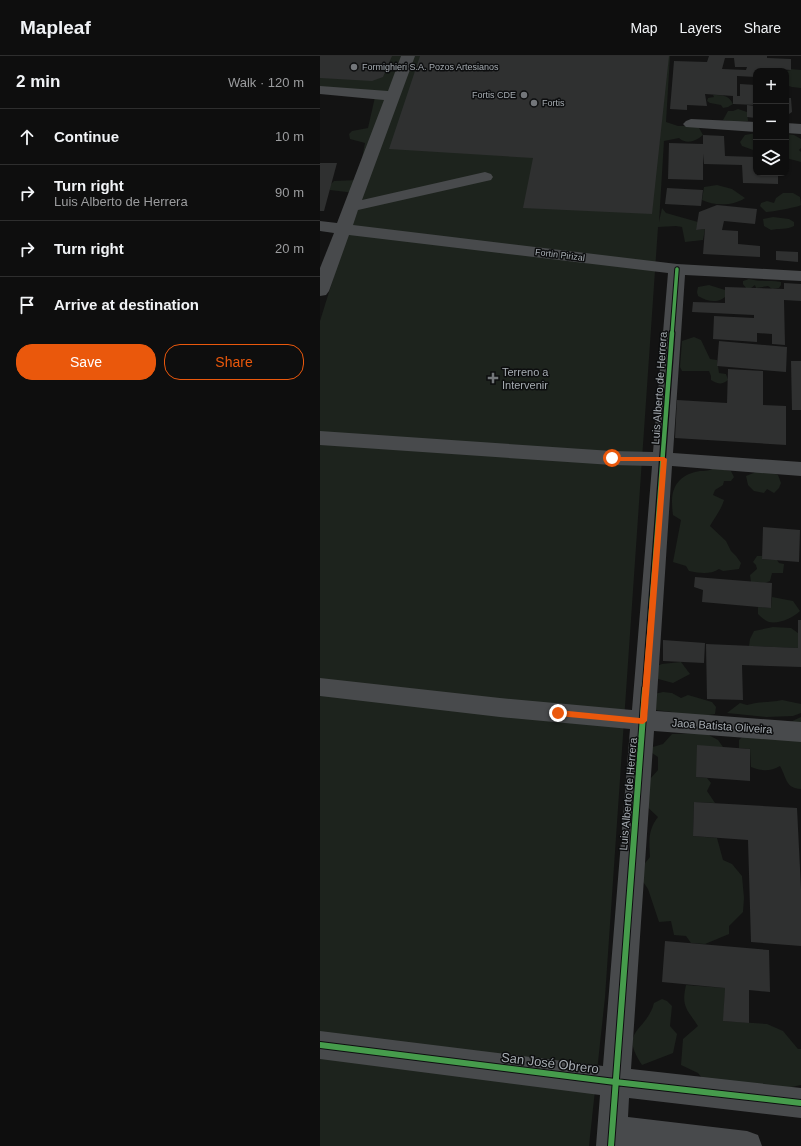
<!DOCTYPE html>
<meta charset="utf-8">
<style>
:root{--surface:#0e0e0e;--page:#1c1c1c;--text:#f1f3f6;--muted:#9b9c9e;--line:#2e2e2e;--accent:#ea580c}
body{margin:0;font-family:Arial,sans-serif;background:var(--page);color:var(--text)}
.controls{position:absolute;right:12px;top:12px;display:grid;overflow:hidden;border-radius:8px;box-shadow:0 1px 3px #0004}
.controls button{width:36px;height:36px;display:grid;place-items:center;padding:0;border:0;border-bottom:1px solid var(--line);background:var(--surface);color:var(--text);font:20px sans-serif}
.stop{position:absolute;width:12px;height:12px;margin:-9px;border:3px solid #ea580c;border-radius:50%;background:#fff}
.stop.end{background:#ea580c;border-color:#fff;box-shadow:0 1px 4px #0008}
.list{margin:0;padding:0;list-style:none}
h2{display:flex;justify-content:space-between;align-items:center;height:52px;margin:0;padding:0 16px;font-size:17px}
h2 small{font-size:13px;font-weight:400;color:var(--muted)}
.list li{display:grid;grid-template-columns:26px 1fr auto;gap:12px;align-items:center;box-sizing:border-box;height:56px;padding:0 16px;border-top:1px solid var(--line)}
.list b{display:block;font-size:15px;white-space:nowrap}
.list p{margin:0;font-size:13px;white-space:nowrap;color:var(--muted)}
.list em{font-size:13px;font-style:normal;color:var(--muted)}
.actions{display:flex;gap:8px;padding:12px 16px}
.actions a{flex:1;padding:9px 0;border:1px solid var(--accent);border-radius:16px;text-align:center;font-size:14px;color:var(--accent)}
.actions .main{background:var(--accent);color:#fff}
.icon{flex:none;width:22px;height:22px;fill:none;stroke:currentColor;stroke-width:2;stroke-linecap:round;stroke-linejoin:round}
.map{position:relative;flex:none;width:481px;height:1090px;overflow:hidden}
header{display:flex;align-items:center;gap:24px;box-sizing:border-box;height:56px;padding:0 20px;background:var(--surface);border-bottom:1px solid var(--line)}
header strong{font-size:19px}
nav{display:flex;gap:22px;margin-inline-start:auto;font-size:14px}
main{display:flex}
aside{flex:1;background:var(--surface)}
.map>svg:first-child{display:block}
.green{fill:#1d231d}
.building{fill:#2f3030;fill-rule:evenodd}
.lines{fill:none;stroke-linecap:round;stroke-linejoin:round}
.minor{fill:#484a4c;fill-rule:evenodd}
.cycleway-far2-casing{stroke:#0d0e0f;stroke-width:5.5}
.cycleway-far1-casing{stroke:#0d0e0f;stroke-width:7}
.cycleway-casing{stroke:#0d0e0f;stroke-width:8}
.cycleway-far2{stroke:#469c4c;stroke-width:3.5}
.cycleway-far1{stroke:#469c4c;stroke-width:4.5}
.cycleway{stroke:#469c4c;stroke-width:6}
.route{fill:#ea580c}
.poi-dot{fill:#73767a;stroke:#0d0e0f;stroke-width:1.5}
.labels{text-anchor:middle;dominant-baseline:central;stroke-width:3;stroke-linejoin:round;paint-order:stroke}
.far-poi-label{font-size:9px;fill:#a6acb2;stroke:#0d0e0f;text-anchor:start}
.far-street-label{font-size:9px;fill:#a6acb2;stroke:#0d0e0f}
.poi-label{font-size:11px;fill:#a6acb2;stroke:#0d0e0f;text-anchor:start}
.street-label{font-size:11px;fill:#a6acb2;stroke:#0d0e0f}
.near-street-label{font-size:13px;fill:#a6acb2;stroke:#0d0e0f}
</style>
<header>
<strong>Mapleaf</strong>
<nav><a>Map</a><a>Layers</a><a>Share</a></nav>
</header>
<main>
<aside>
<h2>2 min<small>Walk · 120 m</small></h2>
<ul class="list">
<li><svg class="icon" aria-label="ahead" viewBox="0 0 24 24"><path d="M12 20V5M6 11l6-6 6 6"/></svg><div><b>Continue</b></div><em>10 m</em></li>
<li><svg class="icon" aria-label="right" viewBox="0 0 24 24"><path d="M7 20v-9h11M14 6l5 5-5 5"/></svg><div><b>Turn right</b><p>Luis Alberto de Herrera</p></div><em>90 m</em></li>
<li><svg class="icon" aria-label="right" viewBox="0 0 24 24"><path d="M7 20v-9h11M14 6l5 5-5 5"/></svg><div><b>Turn right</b></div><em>20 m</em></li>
<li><svg class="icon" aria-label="arrive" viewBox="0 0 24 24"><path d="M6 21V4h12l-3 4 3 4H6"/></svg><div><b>Arrive at destination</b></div></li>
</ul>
<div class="actions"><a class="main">Save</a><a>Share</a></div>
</aside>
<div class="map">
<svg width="481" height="1090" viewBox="0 0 481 1090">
<rect width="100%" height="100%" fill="#131313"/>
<!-- green -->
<path class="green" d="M0,0h350l-4,66 12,4h20l5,9c-7,6 -16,10 -24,3l-15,3 -5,81 3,-14 4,5 32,9 -2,8 9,-1 -2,11 -18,2 -3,-15 -6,-1 -18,1 -53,770 -16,149h-269v-825l27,-87 8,-41 -25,-3 -1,-4 5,-5 24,-1 7,-37 -15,-4 -1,-5 3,-3 16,-3 7,-31 -55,-5z
M471,13l10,1v18l-9,-1 -6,-2v-14l5,-1z
M393,39c11,0 15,0 20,9l-5,3 -5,1 -2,-3 -11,-2 -3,-2 1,-3 6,-1z
M418,53l9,3 1,9 -12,1 -13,-2 5,-9h5z
M436,77v18l-14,-5 -2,-4 5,-7z
M466,78l8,1 7,4v9l-2,2 2,2v10l-15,-4z
M397,129l15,4 13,9c-11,8 -31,8 -43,2l2,-13z
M463,137h10l7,4 1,8c-3,2 -29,7 -35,7l-6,-6 1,-3 6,-2 7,2 2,-5z
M453,161l16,2 5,3v4c-7,4 -15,2 -23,4l-7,-4 -1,-7z
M429,223c11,3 21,1 32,3v3l-2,3 -7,1 -4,-3 -12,2 -1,-3 -4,3h-5l-3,-4v-3z
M389,229l16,5v7c-9,7 -18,4 -27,-1l-1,-4 1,-5z
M374,281l7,3 9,19 7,1 2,13 7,1 2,6c-6,5 -10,4 -17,0v-4l-2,-5h-27l-2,-4 2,-26z
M394,412l17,3 3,6 -3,4h-7l-1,4 -8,5 -2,5 11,5c-3,10 -9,17 -14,26l16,15 5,10 5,5 5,7 -2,6 -16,2 -4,-2c-10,6 -19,4 -30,2l-3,-5 -13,-4 8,-42 -8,-5c-3,-21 0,-37 22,-43 7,-2 13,0 19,-4z
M448,415l10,4 3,8 -2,5 -5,5 -7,-4 -3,4 -10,-2 -6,-6 -2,-9 10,-4z
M437,500h5v3l15,1 2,3 5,1 -1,9h-11l-2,8 -5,2 -14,-1 -1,-7 7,-6 -1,-4 -3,-3z
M452,541l21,4 7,10c-7,7 -21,13 -31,11 -4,-1 -8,-5 -11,-8v-7l13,1z
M453,571l18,1 7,5v15l-49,-2 1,-7 4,-8z
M361,606l9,12 -17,9 -22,-6 3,-10 8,-3z
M343,636l9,1 9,5 7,-3 24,7 4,5 -1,7 -36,6 -7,-8 -24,-3 2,-14z
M462,644l19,4v9l-8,3 -27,1 -39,-4 13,-10 7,2c12,-4 23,-2 35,-5z
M481,661v72c-16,-1 -14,-11 -21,-23 -11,6 -18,5 -29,1l-1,-18 -11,-1v-8l9,-9 36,-6z
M385,677l13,7 5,7 -27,30 11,1 4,5 -4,8 8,12 -21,-1 -1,34 24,2 6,22 9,4 10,12 2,22 -1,14 -14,14v8l-24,10 -14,-1 -5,-7 -12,-1 -3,-14 -12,1 -11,-33 -11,-16 13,-16c-1,-17 -2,-27 8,-40l-16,-15 1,-15 15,-17v-13l-12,-8 17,-5 9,-10z
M366,929l39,3 -1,33 43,3 16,7 15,18h3v36l-28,6 -67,-8 -8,-10 -17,-8 2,-26 15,-13c-11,-17 -17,-19 -12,-41z
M342,943l5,2 5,5 -2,20 7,8 -4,19 -31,12c-24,-36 4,-32 12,-62z"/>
<!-- building -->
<path class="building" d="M0,0h72l-9,21 -11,4 -52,-3z
M100,0h249l-17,158 -129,-6 10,-50 -144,-9z
M389,0h58v2l24,1v11l-14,-1v2h-21v6l-19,-1v20h3v-12l16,1v20l-23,-1v-8l-28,-2 2,12 -20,-1v5l-17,-1 4,-48 33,1zM405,2h9l1,9h12l-1,3 -24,-1z
M466,42h5l1,14 -6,4z
M427,49l9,1v12l-9,-1z
M383,79l21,1 1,20 31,1v16h22v11l-35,-1 -1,-18 -38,-1 -1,-10v26l-35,-1 1,-36 34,1z
M0,107h17l-13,48h-4z
M347,132l36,2 -2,16 -36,-2z
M397,149l40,4 -2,15 -31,-3 -2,9 16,1v13l22,2v11l-57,-3 2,-25 -9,1 3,-18z
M456,195l22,1v10l-22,-2z
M464,227l17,1v17l-17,-1 1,45 -13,-1v-10l-15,-1v9l-44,-3 1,-23 40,2v-3l-62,-3 1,-10 32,1v-16l59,2z
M399,285l68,6 -1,25 -69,-6z
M471,305h10v49h-9z
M408,313l35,2v34l23,1v39l-111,-7 2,-38 50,3z
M443,471l37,3 -1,32 -37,-3z
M375,521l77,6 -1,25 -69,-6 1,-12 -9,-3z
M478,564h3v47l-59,-2 1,35 -36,-1 -1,-55 92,4z
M343,584l42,3 -1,20 -41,-2z
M377,689l53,4v32l-54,-4z
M374,746l103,6 4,81v57l-50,-4 -3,-102 -55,-4z
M345,885l104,9 1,42 -21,-2v33l-26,-2 2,-33 -63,-6z"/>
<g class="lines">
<!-- minor -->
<path class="minor" d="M81,0h14l-53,144 123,-28 6,2 2,3 -2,3 -133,30 -5,15 324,39 124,7v10l-116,-6 -12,178 128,9v14l-129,-10 -16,245 145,11v20l-147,-11 -23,338 170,19v30l-172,-20 -1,19 119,14 11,4 4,11h-166l4,-51 -280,-36v-28l283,35 27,-337 -130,-12 -180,-21v-18l180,20 132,12 20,-244 -40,-1 -292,-20v-14l292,20 41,1 15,-179 -319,-38 -20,56 -3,4 -6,1v-28l14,-35 -14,-2v-10l17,2 47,-123 -64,-6v-8l68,5z
M371,63l65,3v10l-70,-5 -3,-3 3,-3z
M466,67l15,1v10l-15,-1z"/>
<defs>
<path id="cycleway-far2" d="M352,278l5,-65"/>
<path id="cycleway-far1" d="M325,634l27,-357"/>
<path id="cycleway" d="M0,989l295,37 186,21
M291,1090l34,-457"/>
</defs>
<!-- cycleway-far2 casing -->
<use href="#cycleway-far2" class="cycleway-far2-casing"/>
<!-- cycleway-far1 casing -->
<use href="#cycleway-far1" class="cycleway-far1-casing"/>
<!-- cycleway casing -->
<use href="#cycleway" class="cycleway-casing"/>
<!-- cycleway-far2 -->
<use href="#cycleway-far2" class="cycleway-far2"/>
<!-- cycleway-far1 -->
<use href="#cycleway-far1" class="cycleway-far1"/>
<!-- cycleway -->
<use href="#cycleway" class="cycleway"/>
</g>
<!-- route -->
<path class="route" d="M290,401h54l3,2 -20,262 -4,3 -85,-8 -4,-3 4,-3 82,8 21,-257h-49l-3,-3z"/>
<!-- markers -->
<g class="poi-dot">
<circle cx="34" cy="11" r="4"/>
<circle cx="204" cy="39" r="4"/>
<circle cx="214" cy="47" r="4"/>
<path d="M171 316h4v4h4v4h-4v4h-4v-4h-4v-4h4z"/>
</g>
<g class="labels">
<!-- far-poi labels -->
<g class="far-poi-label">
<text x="42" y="11">Formighieri S.A. Pozos Artesianos</text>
<text x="196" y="39" text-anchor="end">Fortis CDE</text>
<text x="222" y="47">Fortis</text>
</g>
<!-- far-street labels -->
<g class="far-street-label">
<text transform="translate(240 199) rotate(7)">Fortin Pirizal</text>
</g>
<!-- poi labels -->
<g class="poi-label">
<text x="182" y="316">Terreno a<tspan x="182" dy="13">Intervenir</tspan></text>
</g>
<!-- street labels -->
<g class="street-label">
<text transform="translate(339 332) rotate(-86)">Luis Alberto de Herrera</text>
<text transform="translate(402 670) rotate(4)">Jaoa Batista Oliveira</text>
<text transform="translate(308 738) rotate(-85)">Luis Alberto de Herrera</text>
</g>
<!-- near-street labels -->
<g class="near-street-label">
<text transform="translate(230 1007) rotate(7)">San José Obrero</text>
</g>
</g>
</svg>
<div class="controls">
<button>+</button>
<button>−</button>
<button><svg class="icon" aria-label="layers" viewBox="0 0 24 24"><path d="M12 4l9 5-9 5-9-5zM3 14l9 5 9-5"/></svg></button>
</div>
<div class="stop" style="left:292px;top:402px"></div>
<div class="stop end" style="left:238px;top:657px"></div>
</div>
</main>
